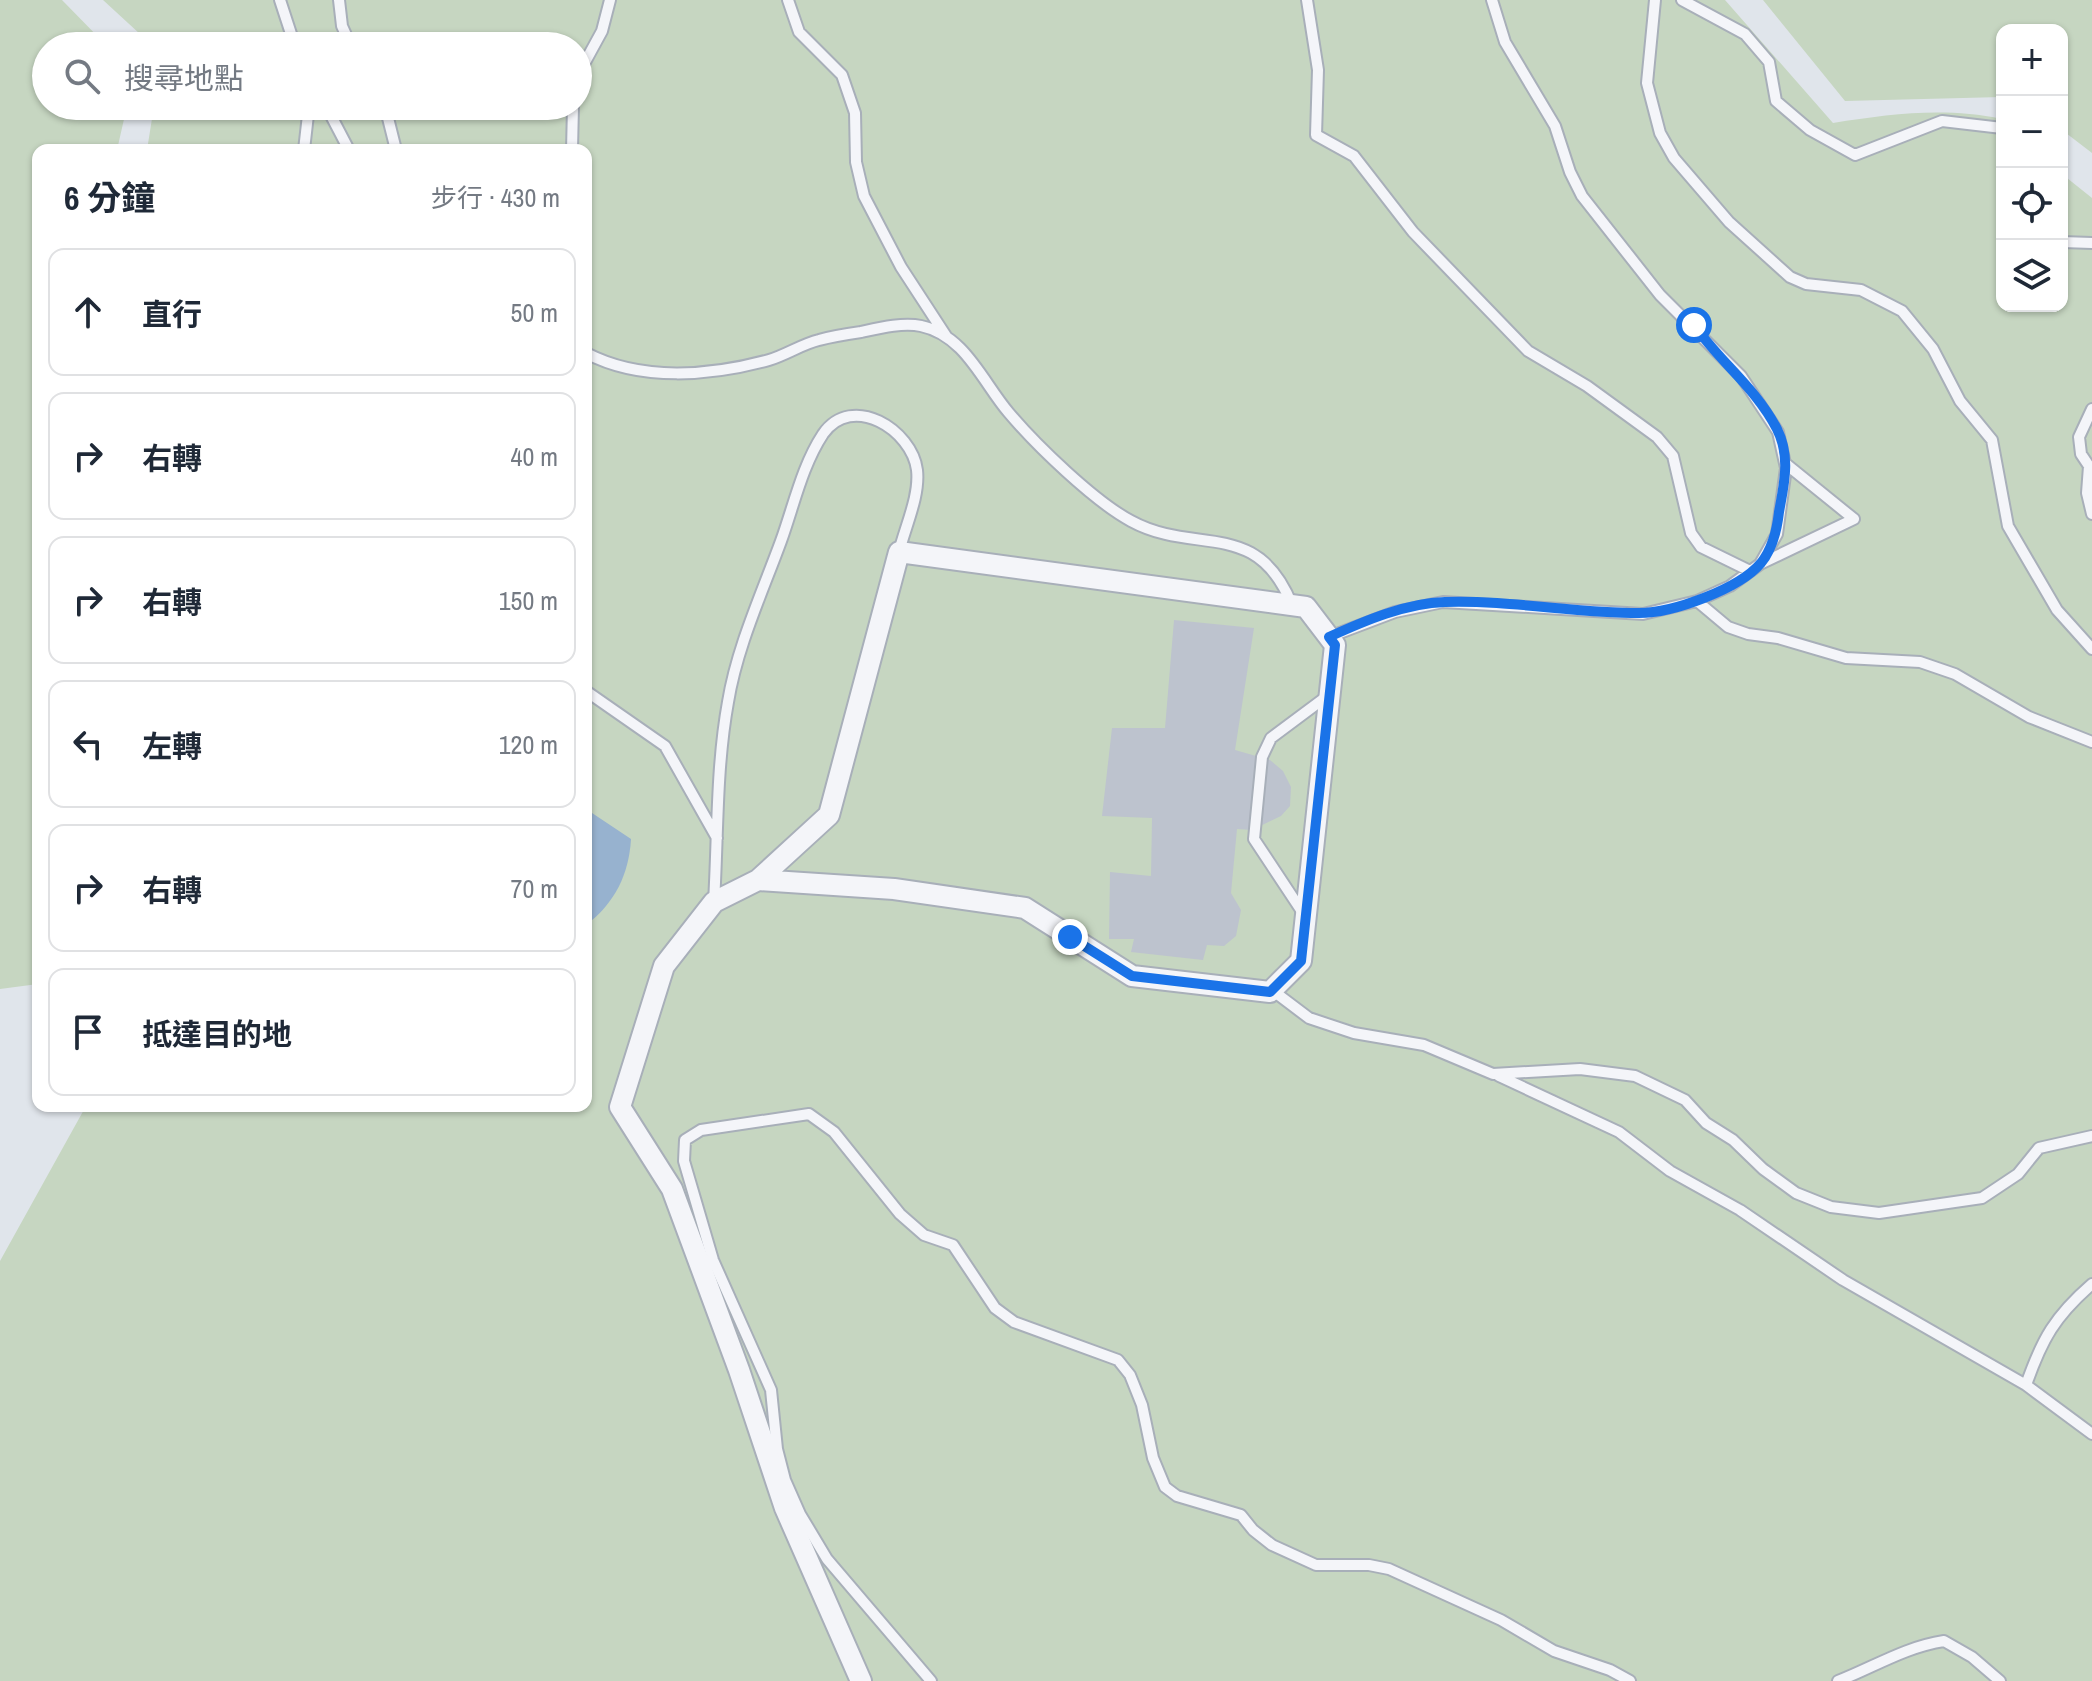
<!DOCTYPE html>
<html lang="zh-TW">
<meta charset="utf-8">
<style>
:root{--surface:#fff;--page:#f6f6f7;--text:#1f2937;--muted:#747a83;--line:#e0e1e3}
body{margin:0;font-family:"Archivo Narrow","Noto Sans TC",sans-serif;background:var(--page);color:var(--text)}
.controls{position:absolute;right:24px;top:24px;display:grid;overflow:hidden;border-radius:16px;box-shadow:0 2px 6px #0004}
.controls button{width:72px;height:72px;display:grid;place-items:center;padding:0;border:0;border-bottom:2px solid var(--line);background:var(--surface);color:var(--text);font:40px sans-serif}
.stop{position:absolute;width:24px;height:24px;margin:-18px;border:6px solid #1a73e8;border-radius:50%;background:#fff}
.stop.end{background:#1a73e8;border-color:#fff;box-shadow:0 2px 8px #0008}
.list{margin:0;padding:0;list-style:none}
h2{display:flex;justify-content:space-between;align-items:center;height:104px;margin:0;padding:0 32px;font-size:34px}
h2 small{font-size:26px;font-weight:400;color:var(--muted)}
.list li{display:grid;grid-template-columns:52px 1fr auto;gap:24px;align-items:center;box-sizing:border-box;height:128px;margin:0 16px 16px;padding:0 16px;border:2px solid var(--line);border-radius:16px}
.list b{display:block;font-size:30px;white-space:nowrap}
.list em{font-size:26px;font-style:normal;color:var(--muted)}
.icon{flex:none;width:44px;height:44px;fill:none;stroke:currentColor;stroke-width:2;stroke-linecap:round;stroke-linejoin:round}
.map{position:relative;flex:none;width:2092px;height:1681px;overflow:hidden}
.search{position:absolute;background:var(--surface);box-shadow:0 2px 6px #0004;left:32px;top:32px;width:560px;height:88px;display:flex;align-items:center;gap:20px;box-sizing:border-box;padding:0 28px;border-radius:44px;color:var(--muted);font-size:30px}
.panel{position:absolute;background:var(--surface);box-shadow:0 2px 6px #0004;left:32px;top:144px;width:560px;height:968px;border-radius:16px}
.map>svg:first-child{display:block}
.green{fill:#c6d6c1}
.water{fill:#97b2cf}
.building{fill:#bdc3ce}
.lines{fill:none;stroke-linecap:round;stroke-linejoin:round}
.service-casing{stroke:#a8afb9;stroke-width:14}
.minor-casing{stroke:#a8afb9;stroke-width:24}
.service{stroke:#f4f5f9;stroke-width:10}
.minor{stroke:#f4f5f9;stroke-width:20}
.route{stroke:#1a73e8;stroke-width:10}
</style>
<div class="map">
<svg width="2092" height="1681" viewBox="0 0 2092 1681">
<rect width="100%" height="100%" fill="#e0e5eb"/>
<!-- green -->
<path class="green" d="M0,0h62l45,46h-61v60h81l-10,44h-79v834l-38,5z
M103,0h1622l108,123c58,-9 111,-16 169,-4v187h60v-132l30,24v1483h-2092v-420l86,-155h500v-956h-439l7,-44h424v-60h-425z
M1763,0h329v153l-30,-23v-100h-60v67l-157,4z"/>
<!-- water -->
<path class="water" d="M586,809l45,30c-2,35 -16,64 -45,86z"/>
<!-- building -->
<path class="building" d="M1174,620l80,8 -19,122 35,10 13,11 8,16 -1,19 -9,10 -29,14 -15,-1 -6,64 10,17 -5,26 -12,10 -17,-1 -4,15 -72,-8 3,-13h-25l1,-67 41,4 1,-58 -50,-2 10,-88h53z"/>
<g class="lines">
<defs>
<path id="service" d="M280,0l15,46
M339,0l3,26 9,20
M788,0l11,32 43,43 13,38 1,49 8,34 37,71 45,69
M1307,0l11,70 -2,65 38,21 59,76 115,119 59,35 70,51 16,19 18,77 10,14 49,24
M1655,0l-8,83 13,50 14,25 55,64 61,55 16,7 55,6 41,21 31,38 27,52 32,39 16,86 49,84 35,39
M1682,0l63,34 24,28 7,39 34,29 45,25 87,-34 60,7
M578,75l24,-44 8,-31
M326,106l23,44
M385,106l11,44
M304,150l5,-44
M572,150l1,-44
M2062,242l30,1
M586,353c55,29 125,23 183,7 17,-5 33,-16 50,-20 14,-4 28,-6 42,-8 18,-4 42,-10 60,-6 44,9 62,57 88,87 28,33 85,88 122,108 64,35 126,-4 161,84
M2092,409l-13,28 2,17 8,12 -2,27 5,21
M1760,564l94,-45 -68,-55
M1697,601l31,26 20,7 30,4 68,20 74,4 35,12 74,43 63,25
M1329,637l66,-25 48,-10 200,12 54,-13 33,-15 30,-22 17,-30 9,-66 -8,-36 -37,-56 -81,-81 -78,-99 -12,-24 -15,-46 -50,-84 -13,-42
M586,691l79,55 52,92
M714,902c4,-67 2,-134 14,-200 9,-55 34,-109 53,-161 13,-36 21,-75 42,-107 29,-42 89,-4 94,36 3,26 -12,57 -18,82
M1305,916l-51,-77 8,-82 9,-19 59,-44
M1272,990l37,28 45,15 70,12 69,29 87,-5 55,7 50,24 21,23 27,17 30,29 33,24 35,14 48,6 103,-15 36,-24 21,-26 53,-12
M1499,1076l120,56 51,39 70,39 103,70 183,105 66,49
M2026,1385c16,-46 29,-69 66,-101
M931,1681l-104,-122 -27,-45 -15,-34 -8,-31 -6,-59 -58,-130 -29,-99 1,-21 16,-10 108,-16 25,18 66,82 24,21 29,10 42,63 19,14 104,38 12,15 12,30 11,53 12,29 12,9 64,19 12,15 19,15 44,20h53l20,4 112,51 53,31 56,19 20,11
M1838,1681c36,-14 67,-34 106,-40l28,16 28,24"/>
<path id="minor" d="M758,880l136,9 131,19 107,68 138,16 31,-31 34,-316 -29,-38 -407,-55 -70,263 -71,65 -44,22 -50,64 -44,141 52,82 67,181 46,138 76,173"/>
</defs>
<!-- service casing -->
<use href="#service" class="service-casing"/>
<!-- minor casing -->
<use href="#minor" class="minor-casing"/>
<!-- service -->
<use href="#service" class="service"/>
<!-- minor -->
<use href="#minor" class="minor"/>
</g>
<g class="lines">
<!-- route -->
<path class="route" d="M1070,937l62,39 138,16 31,-31 34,-316 -6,-8c35,-16 77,-34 116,-35 64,-2 130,11 194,11 34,0 100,-24 122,-50 12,-15 16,-33 18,-51 5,-28 12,-55 -2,-83 -21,-41 -57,-67 -83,-104"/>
</g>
</svg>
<div class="controls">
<button>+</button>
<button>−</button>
<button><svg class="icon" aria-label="locate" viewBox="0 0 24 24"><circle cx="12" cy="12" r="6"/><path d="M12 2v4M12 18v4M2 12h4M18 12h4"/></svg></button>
<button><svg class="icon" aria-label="layers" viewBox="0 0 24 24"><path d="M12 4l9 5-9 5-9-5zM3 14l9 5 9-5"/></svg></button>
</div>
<div class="stop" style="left:1694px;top:325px"></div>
<div class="stop end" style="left:1070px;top:937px"></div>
<div class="search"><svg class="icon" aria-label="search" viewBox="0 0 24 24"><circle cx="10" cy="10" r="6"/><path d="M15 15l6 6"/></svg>搜尋地點</div>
<section class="panel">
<h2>6 分鐘<small>步行 · 430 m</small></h2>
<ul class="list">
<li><svg class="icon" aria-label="ahead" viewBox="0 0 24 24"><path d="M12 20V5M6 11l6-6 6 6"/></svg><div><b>直行</b></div><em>50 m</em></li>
<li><svg class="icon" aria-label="right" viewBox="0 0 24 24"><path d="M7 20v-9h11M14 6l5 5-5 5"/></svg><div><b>右轉</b></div><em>40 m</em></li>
<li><svg class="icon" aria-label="right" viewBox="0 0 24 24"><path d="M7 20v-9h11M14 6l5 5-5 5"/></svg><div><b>右轉</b></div><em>150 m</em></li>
<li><svg class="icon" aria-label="left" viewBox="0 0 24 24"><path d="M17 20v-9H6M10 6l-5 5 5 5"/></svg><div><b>左轉</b></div><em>120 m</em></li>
<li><svg class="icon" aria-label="right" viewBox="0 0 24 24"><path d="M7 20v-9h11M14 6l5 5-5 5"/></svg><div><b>右轉</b></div><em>70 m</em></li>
<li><svg class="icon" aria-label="arrive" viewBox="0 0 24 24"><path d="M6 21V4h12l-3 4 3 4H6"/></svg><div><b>抵達目的地</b></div></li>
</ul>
</section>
</div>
